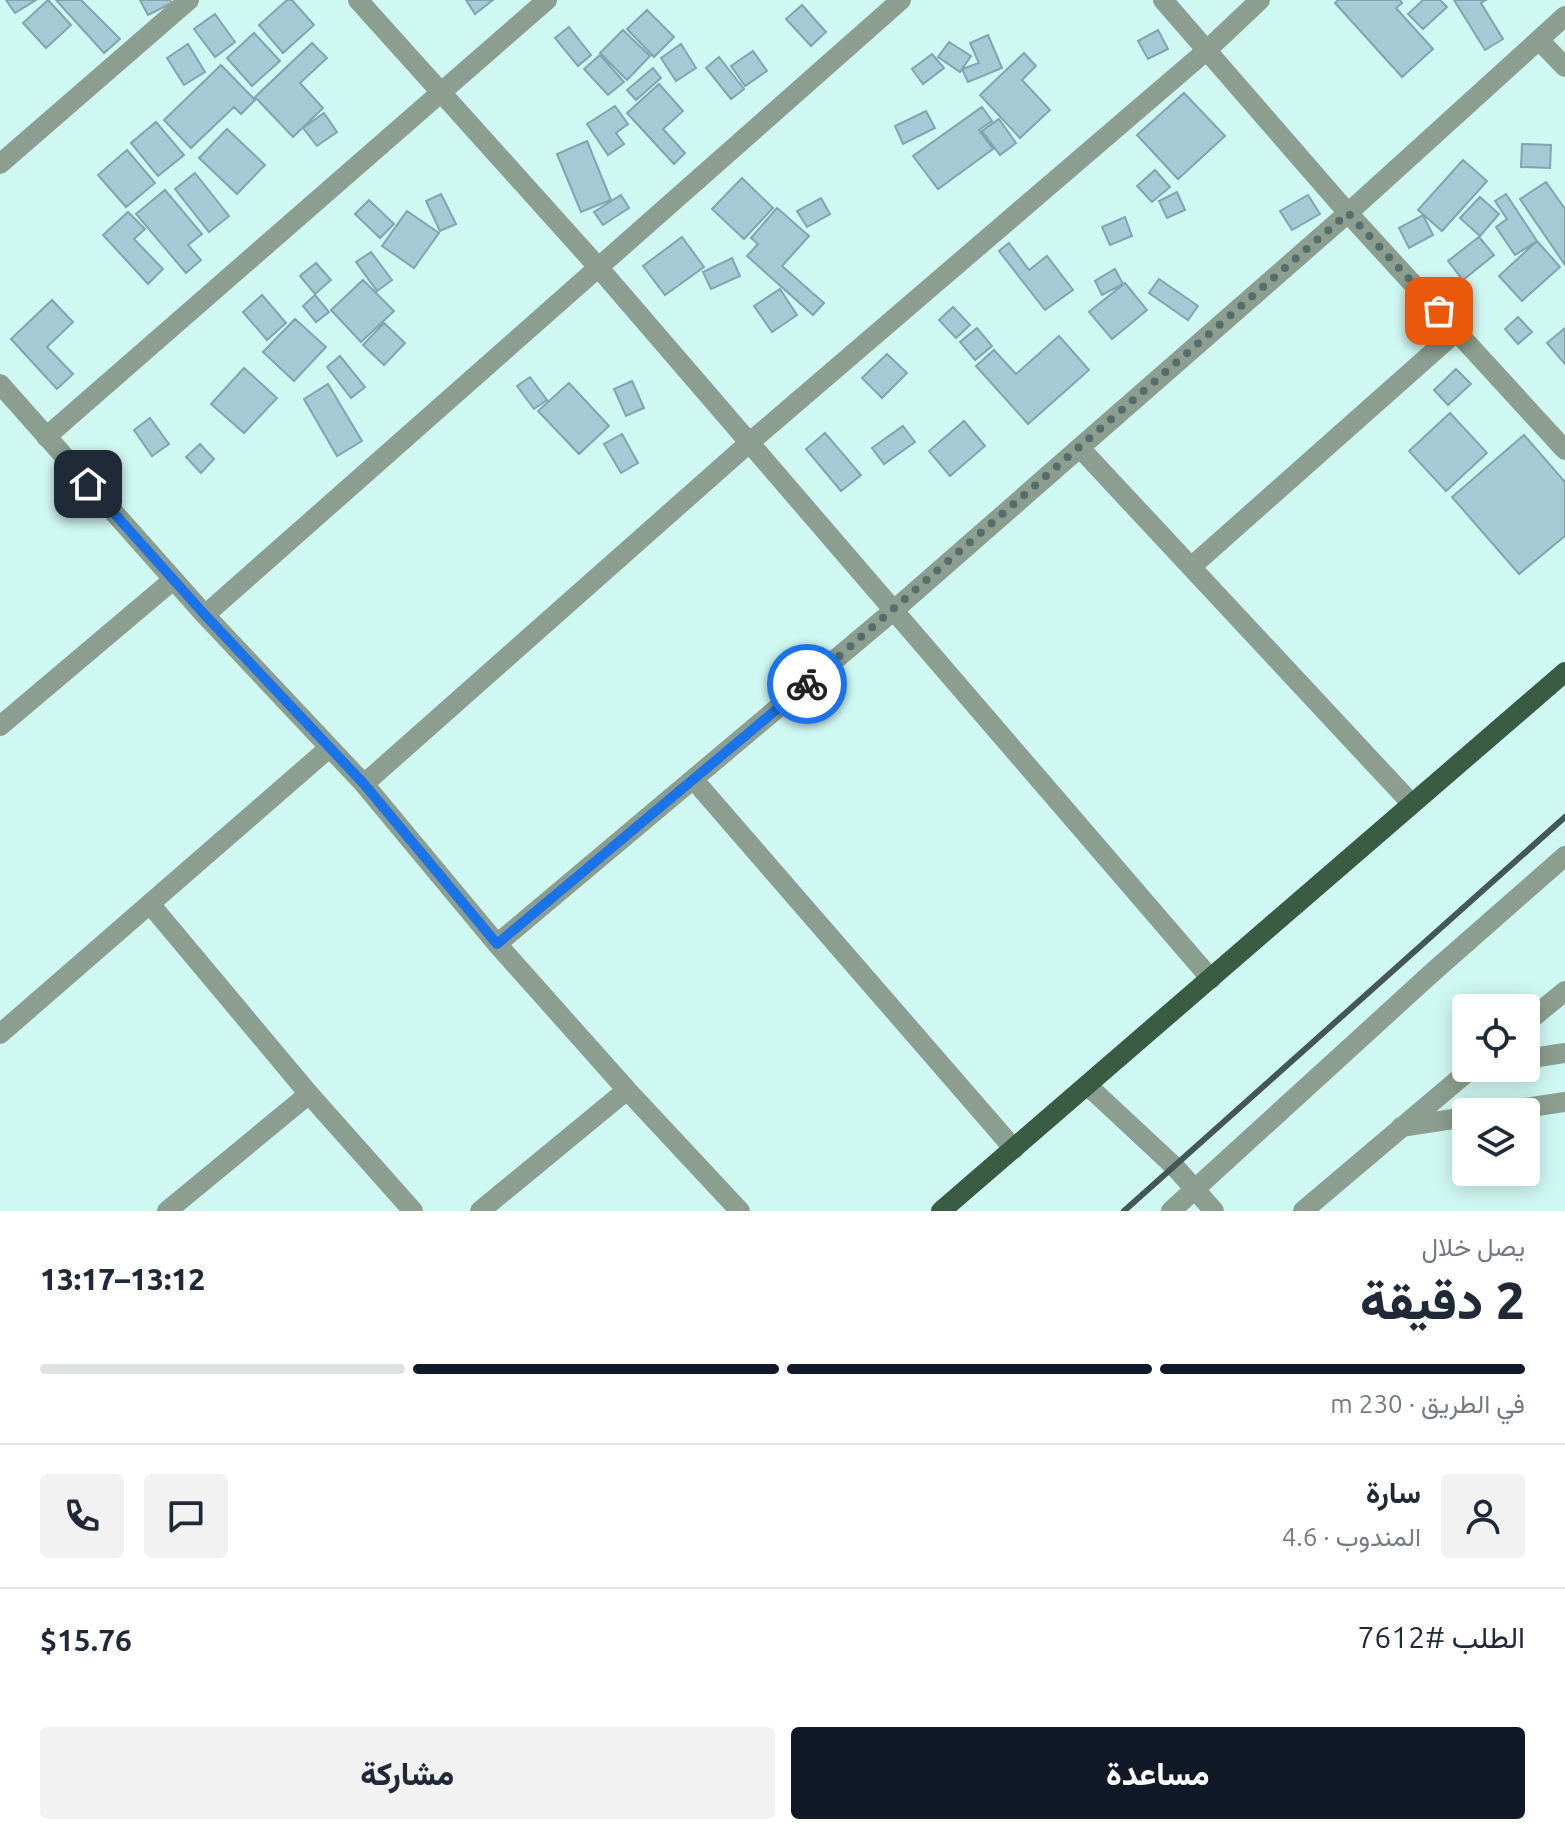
<!DOCTYPE html>
<html lang="ar">
<meta charset="utf-8">
<style>
body{margin:0;font-family:Ubuntu,Vazirmatn,sans-serif;background:#f2f2f3;color:#1f2937;direction:rtl;height:100vh;display:flex;flex-direction:column;font-size:30px;white-space:nowrap}
*{box-sizing:border-box;margin:0}
p{font-size:26px;color:#747a83}
.icon{flex:none;width:44px;height:44px;fill:none;stroke:currentColor;stroke-width:2;stroke-linecap:round;stroke-linejoin:round}
.map{position:relative;height:1211px;overflow:hidden;direction:ltr}
.sheet{display:flex;flex-direction:column;background:#fff;flex:1}
.sheet>*{flex:none}
.controls{position:absolute;left:1452px;top:994px;display:grid;gap:16px}
.controls a{display:grid;place-items:center;width:88px;height:88px;border-radius:8px;background:#fff;box-shadow:0 4px 20px #0003;font-size:40px}
.pin{position:absolute;display:grid;place-items:center;width:68px;height:68px;color:#fff;margin:-34px;border-radius:16px;box-shadow:0 4px 12px #0006}
.courier{position:absolute;display:grid;place-items:center;width:80px;height:80px;margin:-40px;border:6px solid #1a73e8;border-radius:50%;background:#fff;color:#222;box-shadow:0 2px 10px #0007}
.summary em{font-style:normal;font-weight:800}
.summary div{display:flex;flex-direction:column-reverse}
.summary{display:flex;align-items:center;justify-content:space-between;height:136px;padding:0 40px}
h1{font-size:52px;font-weight:800;line-height:60px}
.bar{display:grid;grid-template-columns:repeat(4,1fr);gap:12px 8px;align-content:center;height:96px;padding:0 40px}
.bar i{height:10px;border-radius:6px;background:#e0e1e3}
.bar .active{background:#111827}
.bar p{grid-column:span 4}
.line{display:flex;align-items:center;gap:20px;padding:0 40px;border-top:2px solid #e0e1e3}
.line div{flex:1}
.round{display:grid;place-items:center;flex:none;width:84px;height:84px;border-radius:8px;background:#f2f2f3}
.action{display:flex;gap:16px;margin-top:auto;padding:16px 40px}
.action a{flex:1;height:92px;border-radius:8px;background:#111827;color:#fff;font-size:32px;font-weight:800;line-height:92px;text-align:center}
.action a+a{background:#f2f2f3;color:#1f2937}
.map>svg:first-child{display:block}
.building{fill:#a5cad5;stroke:#81a4af;stroke-width:2}
.lines{fill:none;stroke-linecap:round;stroke-linejoin:round}
.minor{stroke:#8b9e8f;stroke-width:20}
.major{stroke:#395c43;stroke-width:20}
.rail{stroke:#445956;stroke-width:6}
.done{stroke:#566e6b;stroke-width:8;stroke-dasharray:0 14.4}
.route{stroke:#1a73e8;stroke-width:10}
</style>
<div class="map">
<svg width="1565" height="1211" viewBox="0 0 1565 1211">
<rect width="100%" height="100%" fill="#d0f8f2"/>
<path class="building" d="M6,0H36L15,13Z
M48,0L71,25L46,48L23,23Z
M56,0H81L120,39L104,53Z
M140,0H170L172,3L148,15Z
M287,0H292L314,25L283,53L259,25Z
M466,0H493L475,14Z
M1338,0H1400L1402,3L1396,8L1433,49L1402,77L1335,3Z
M1423,0H1440L1447,7L1423,29L1408,14Z
M1454,0H1486L1481,3L1503,39L1485,50Z
M802,5L826,32L811,46L786,19Z
M647,10L674,37L654,57L627,29Z
M215,14L235,42L215,57L194,29Z
M569,27L591,55L578,66L555,38Z
M623,30L650,56L627,80L600,53Z
M1158,30L1168,49L1148,59L1138,41Z
M254,33L280,61L252,86L227,58Z
M988,35L1002,68L968,82L962,69L979,63L970,43Z
M949,42L971,56L960,72L938,57Z
M312,43L327,58L300,83L323,108L293,137L255,97Z
M188,44L205,72L184,85L167,58Z
M681,44L696,68L676,81L661,58Z
M753,51L767,71L745,86L731,66Z
M1024,53L1036,66L1022,80L1050,110L1020,138L980,95Z
M932,54L944,68L923,84L912,69Z
M600,55L624,82L608,95L584,69Z
M719,57L744,89L731,99L706,68Z
M221,65L255,100L241,114L234,107L191,148L164,120Z
M653,68L661,78L636,100L627,90Z
M659,84L683,111L663,129L685,153L674,164L627,113Z
M1184,93L1225,136L1178,179L1137,135Z
M615,106L628,124L616,133L624,144L608,155L587,124Z
M982,107L992,121L979,130L993,149L938,189L913,156Z
M926,111L935,128L903,144L895,126Z
M324,113L337,132L317,146L303,128Z
M999,119L1016,143L1000,155L982,131Z
M156,122L184,155L158,176L131,143Z
M227,129L265,165L237,194L199,158Z
M587,141L611,200L581,212L557,154Z
M1522,144L1551,145L1550,168L1521,167Z
M127,150L155,183L126,207L98,175Z
M1463,160L1487,181L1442,231L1418,210Z
M1155,170L1170,187L1152,202L1137,186Z
M195,173L229,216L209,232L175,189Z
M742,178L773,208L744,239L712,209Z
M1546,182L1565,209V265L1520,199Z
M165,190L202,234L188,245L201,260L186,273L136,214Z
M1177,192L1185,210L1167,218L1159,201Z
M441,194L456,224L440,231L426,201Z
M1506,194L1537,241L1515,255L1496,227L1507,219L1495,201Z
M621,195L629,208L603,225L594,212Z
M1308,195L1320,214L1292,230L1280,211Z
M1480,197L1499,214L1480,236L1460,218Z
M821,198L830,214L807,227L797,211Z
M369,200L394,224L380,238L355,214Z
M777,208L809,236L782,266L824,303L813,315L747,256L758,244L751,238Z
M407,211L439,233L414,268L382,246Z
M128,212L145,229L134,239L163,269L148,284L103,235Z
M1423,215L1433,235L1409,248L1399,228Z
M1125,217L1132,236L1110,245L1102,227Z
M682,237L704,267L665,295L643,266Z
M1479,237L1494,255L1463,280L1448,261Z
M1537,241L1560,267L1522,301L1499,276Z
M1009,243L1029,270L1047,256L1073,290L1045,310L999,251Z
M371,252L392,280L377,291L356,262Z
M732,258L740,276L711,289L703,272Z
M316,263L331,280L315,294L300,276Z
M1115,269L1123,284L1102,295L1095,281Z
M1159,279L1198,306L1188,320L1149,293Z
M363,280L394,311L361,342L331,310Z
M1125,283L1147,310L1112,339L1089,312Z
M780,289L797,315L772,332L754,306Z
M262,295L286,323L267,340L243,312Z
M315,295L329,312L316,322L303,306Z
M52,300L73,322L47,347L73,374L57,389L11,339Z
M953,307L970,325L956,338L939,320Z
M1518,317L1532,332L1518,344L1505,329Z
M295,319L326,347L294,381L263,352Z
M384,323L405,343L384,365L363,345Z
M977,328L992,346L975,360L960,342Z
M1565,328V364L1547,343Z
M1059,336L1089,370L1028,424L976,366L994,350L1016,374Z
M887,354L907,373L882,398L862,378Z
M340,356L365,387L351,398L327,367Z
M244,368L277,398L244,433L211,404Z
M1456,369L1471,384L1448,405L1434,390Z
M530,377L547,400L534,409L517,386Z
M632,381L644,408L626,416L614,389Z
M569,383L609,426L579,454L538,411Z
M328,384L362,441L337,456L304,399Z
M1450,413L1487,453L1446,491L1409,451Z
M150,418L169,444L152,456L134,430Z
M964,421L985,446L950,476L929,451Z
M903,426L915,442L884,464L872,448Z
M825,433L861,475L841,491L806,449Z
M622,434L638,463L621,473L604,444Z
M1524,435L1565,482V536L1519,574L1452,497Z
M200,444L214,459L201,473L186,457Z"/>
<g class="lines">
<path class="minor" d="M358,0L599,268L1211,979
M1163,0L1348,213L1565,450
M1539,40L1565,67
M0,164L189,0
M0,384L205,615L364,784L497,944L627,1090L740,1211
M46,437L547,0
M1080,448L1411,803
M1191,567L1457,331
M205,615L901,0
M0,726L173,580
M694,780L1014,1149
M364,784L749,443L1206,51L1260,0
M150,904L309,1094L413,1211
M497,944L893,611L1348,213L1565,16
M1526,1023L1565,991
M0,1034L329,748
M1526,1059L1565,1053
M1087,1085L1175,1167L1214,1211
M1498,1112L1565,1102
M1401,1127L1466,1117
M167,1211L309,1094
M480,1211L627,1090
M1171,1211L1434,971L1565,856
M1303,1211L1472,1068"/>
<path class="major" d="M941,1211L1565,672"/>
<path class="rail" d="M1124,1211L1565,817"/>
</g>
<g class="lines">
<path class="done" d="M807,684L1348,213L1439,311"/>
<path class="route" d="M88,484L205,615L364,784L497,944L807,684"/>
</g>
</svg>
<div class="controls">
<a><svg class="icon" aria-label="locate" viewBox="0 0 24 24"><circle cx="12" cy="12" r="6"/><path d="M12 2v4M12 18v4M2 12h4M18 12h4"/></svg></a>
<a><svg class="icon" aria-label="layers" viewBox="0 0 24 24"><path d="M12 4l9 5-9 5-9-5zM3 14l9 5 9-5"/></svg></a>
</div>
<div class="pin" style="left:1439px;top:311px;background:#ea580c"><svg class="icon" aria-label="bag" viewBox="0 0 24 24"><path d="M5 8h14l-1 12H6zM9 8a3 3 0 0 1 6 0"/></svg></div>
<div class="pin" style="left:88px;top:484px;background:#1f2937"><svg class="icon" aria-label="home" viewBox="0 0 24 24"><path d="M3 11l9-7 9 7M6 9v11h12V9"/></svg></div>
<div class="courier" style="left:807px;top:684px"><svg class="icon" aria-label="bike" viewBox="0 0 24 24"><circle cx="6" cy="16" r="4"/><circle cx="18" cy="16" r="4"/><path d="M6 16l4-8h5l3 8M10 8l3 8H6M13 5h3"/></svg></div>
</div>
<section class="sheet">
<div class="summary"><div><h1>2 دقيقة</h1><p>يصل خلال</p></div><em>13:12–13:17</em></div>
<div class="bar"><i class="active"></i><i class="active"></i><i class="active"></i><i></i><p>في الطريق · 230 m</p></div>
<div class="line" style="height:144px"><a class="round"><svg class="icon" aria-label="person" viewBox="0 0 24 24"><circle cx="12" cy="8" r="4"/><path d="M4 21q1-7 8-7t8 7"/></svg></a><div><b>سارة</b><p>المندوب · 4.6</p></div><a class="round"><svg class="icon" aria-label="chat" viewBox="0 0 24 24"><path d="M4 5h16v11H9l-5 4z"/></svg></a><a class="round"><svg class="icon" aria-label="phone" viewBox="0 0 24 24"><path d="M5 4h4l2 5-3 2q2 4 5 5l2-3 5 2v4C11 20 4 13 5 4z"/></svg></a></div>
<div class="line" style="height:104px"><div>الطلب #7612</div><b>$15.76</b></div>
<div class="action"><a>مساعدة</a><a>مشاركة</a></div>
</section>
